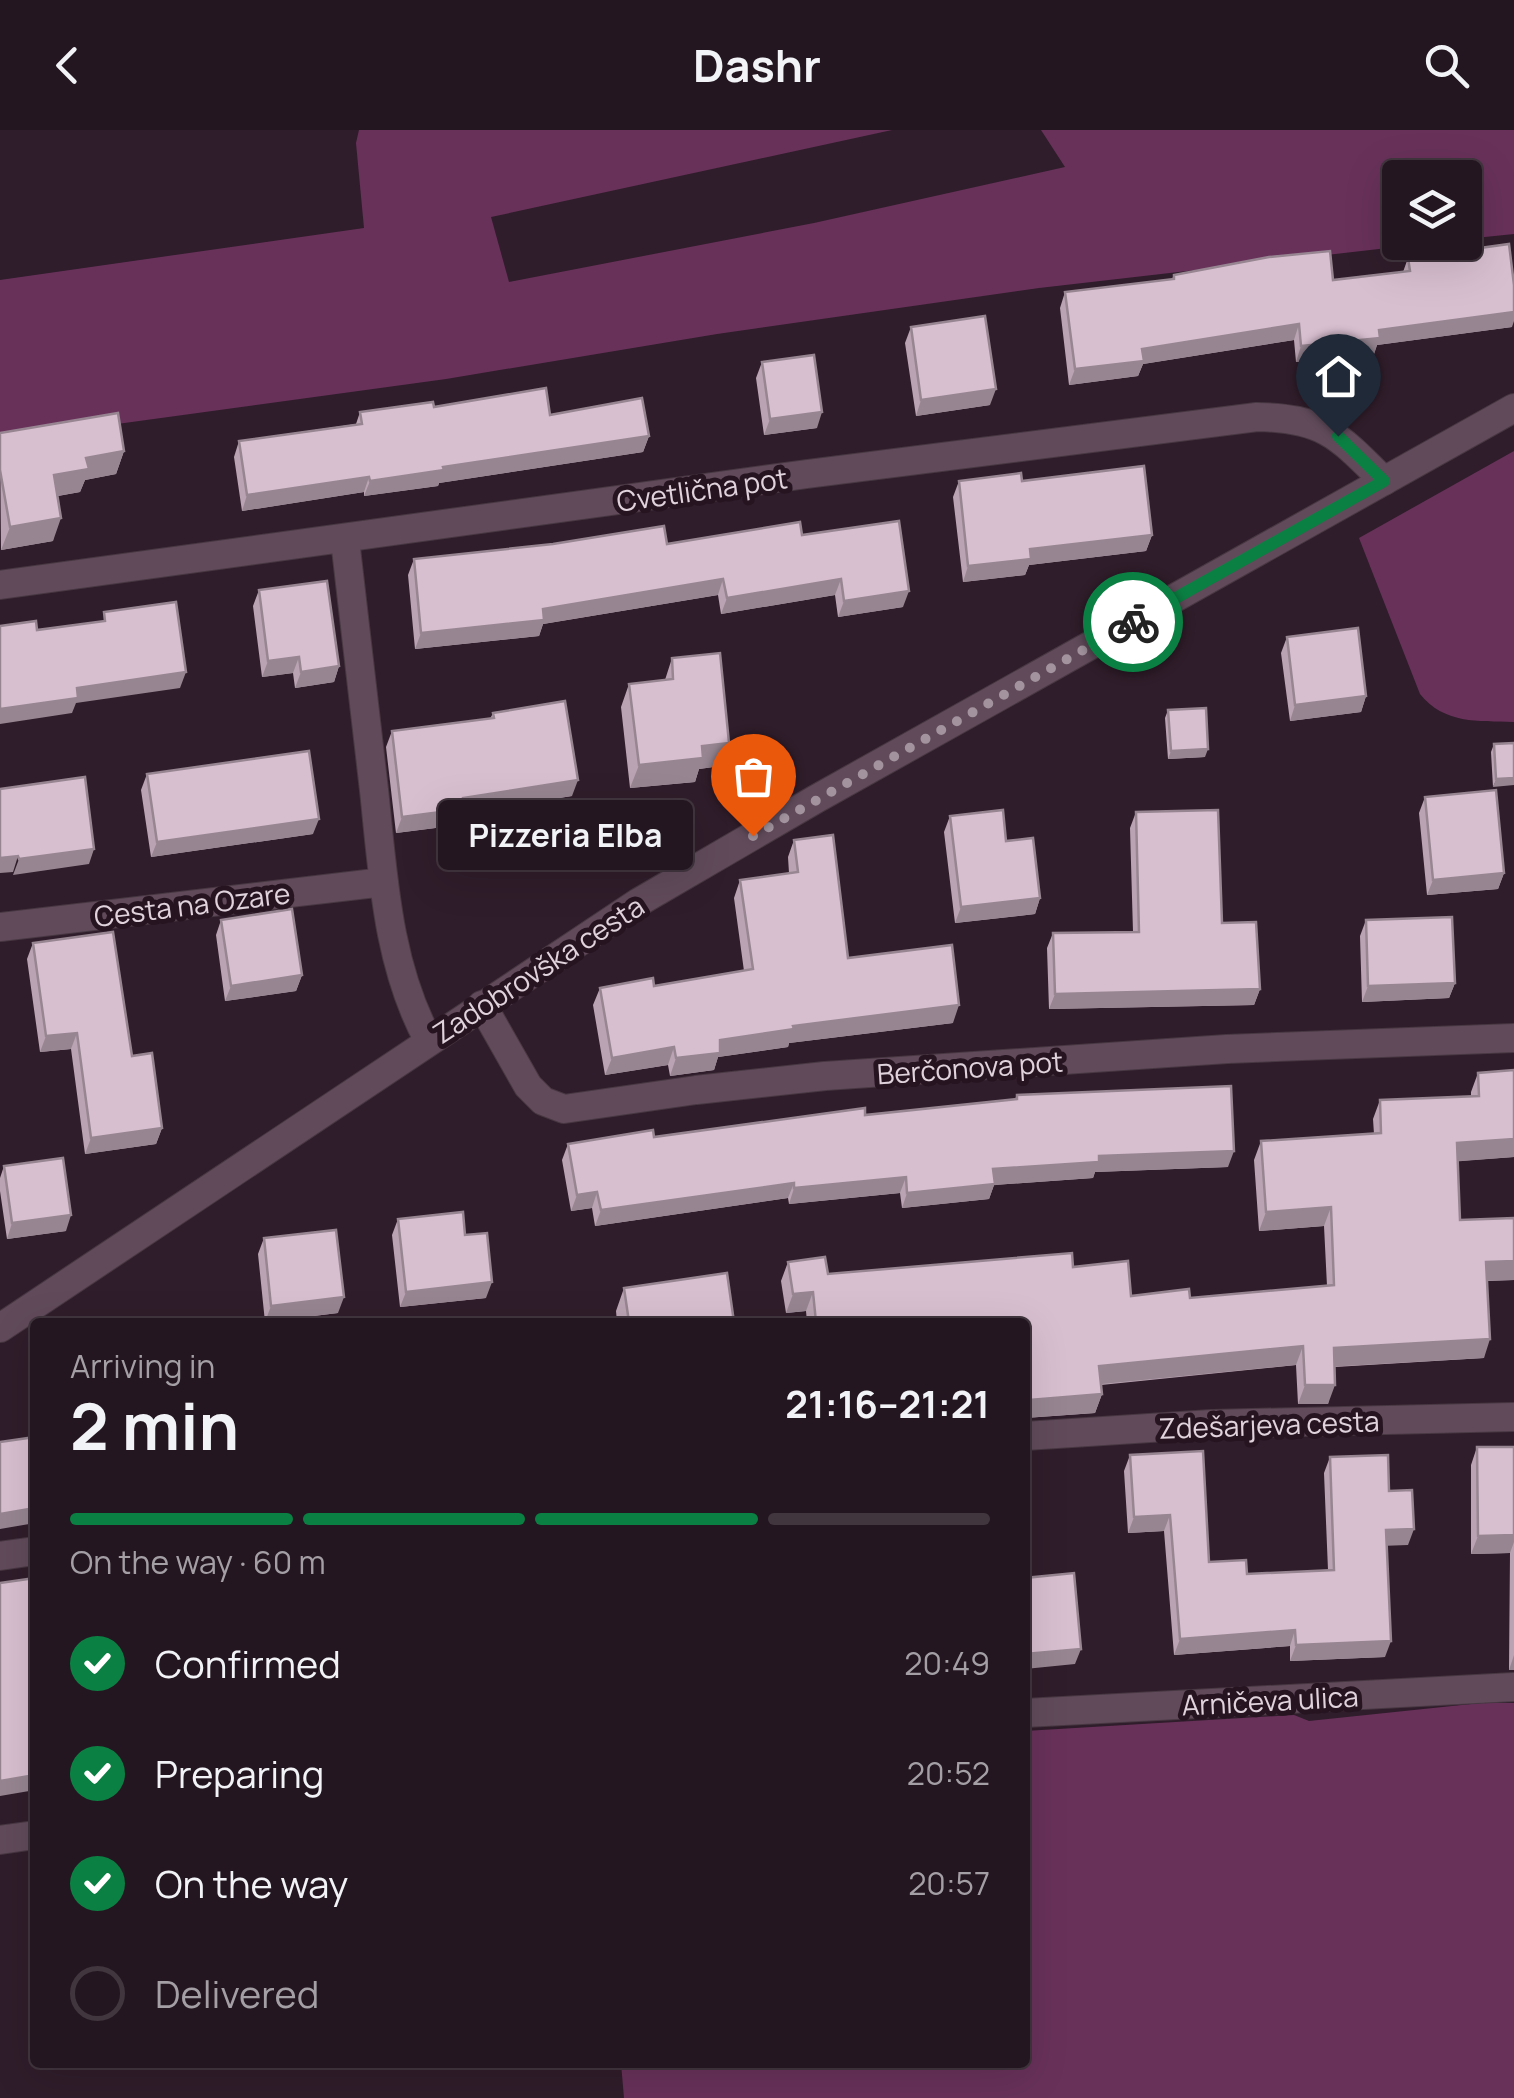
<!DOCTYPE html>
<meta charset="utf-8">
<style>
body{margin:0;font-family:Manrope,sans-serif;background:#30232d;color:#f1f3f6;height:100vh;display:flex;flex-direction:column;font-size:38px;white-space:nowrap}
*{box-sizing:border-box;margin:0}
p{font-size:32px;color:#a39fa5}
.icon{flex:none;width:55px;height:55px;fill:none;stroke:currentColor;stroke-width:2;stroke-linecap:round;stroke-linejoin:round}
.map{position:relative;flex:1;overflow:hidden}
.side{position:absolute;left:30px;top:1188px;width:1000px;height:750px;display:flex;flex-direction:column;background:#241620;border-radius:10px;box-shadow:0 10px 40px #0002,0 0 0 2px #41353e}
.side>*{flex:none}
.fabs{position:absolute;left:1382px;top:30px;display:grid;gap:20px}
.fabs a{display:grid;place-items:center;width:100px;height:100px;border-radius:10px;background:#241620;box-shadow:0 10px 40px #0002,0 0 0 2px #41353e;font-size:50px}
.pin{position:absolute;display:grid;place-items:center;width:85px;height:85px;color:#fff;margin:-102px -42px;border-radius:50% 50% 50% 0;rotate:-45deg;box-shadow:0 0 10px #0007}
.pin .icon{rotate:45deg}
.courier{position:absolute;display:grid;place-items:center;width:100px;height:100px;margin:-50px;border:8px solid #0b8043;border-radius:50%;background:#fff;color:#222;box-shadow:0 2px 12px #0007}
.bubble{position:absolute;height:70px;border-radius:10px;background:#241620;box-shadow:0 10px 40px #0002,0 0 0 2px #41353e;font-size:32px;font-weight:700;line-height:70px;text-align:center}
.overview em{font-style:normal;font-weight:700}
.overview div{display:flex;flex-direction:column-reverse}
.overview{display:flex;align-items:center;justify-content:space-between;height:170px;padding:0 40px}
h1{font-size:65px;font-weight:700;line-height:75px}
.bar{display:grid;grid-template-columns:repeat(4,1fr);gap:15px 10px;align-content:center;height:120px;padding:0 40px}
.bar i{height:12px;border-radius:8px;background:#41353e}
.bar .active{background:#0b8043}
.bar p{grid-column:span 4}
ol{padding:0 40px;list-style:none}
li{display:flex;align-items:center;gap:30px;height:110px}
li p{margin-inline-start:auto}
li .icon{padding:10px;border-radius:50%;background:#0b8043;color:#fff;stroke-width:4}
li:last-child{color:#a39fa5}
li i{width:55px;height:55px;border:5px solid #41353e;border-radius:50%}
header{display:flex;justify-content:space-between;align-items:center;height:130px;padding:0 40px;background:#241620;font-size:45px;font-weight:700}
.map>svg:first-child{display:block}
.green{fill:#68315a}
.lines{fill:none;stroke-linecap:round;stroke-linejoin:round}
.minor-casing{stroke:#483843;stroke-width:30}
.secondary-casing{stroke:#483843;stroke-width:30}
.minor{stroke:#614b5b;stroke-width:28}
.secondary{stroke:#614b5b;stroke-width:28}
.wall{fill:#baa4b3}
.shaded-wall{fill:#978692}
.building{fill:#d8bfd0;stroke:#978692;stroke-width:2.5}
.done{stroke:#a2939e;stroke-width:10;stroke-dasharray:0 18}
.route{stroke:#0b8043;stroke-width:12}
.labels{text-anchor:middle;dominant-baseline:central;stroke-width:10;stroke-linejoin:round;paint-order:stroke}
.street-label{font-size:28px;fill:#e0d3dc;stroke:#261421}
</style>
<header><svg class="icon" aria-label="back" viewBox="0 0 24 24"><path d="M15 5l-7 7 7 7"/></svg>Dashr<svg class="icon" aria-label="search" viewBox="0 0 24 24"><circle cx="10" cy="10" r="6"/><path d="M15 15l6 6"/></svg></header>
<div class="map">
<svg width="1514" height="1968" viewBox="0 0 1514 1968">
<rect width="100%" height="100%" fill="#301d2b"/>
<path class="green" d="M359,0H892L491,87L509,152L814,93L1065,37L1041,0H1514V104L1465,109V48H1400V112L1431,113L1039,158L717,204L446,249L0,310V150L364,98L356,13Z
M1514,321V592C1478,591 1444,594 1420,564L1359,408Z
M1481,1573H1514V1968H624L621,1933L1025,1932V1601L1294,1585L1309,1591Z"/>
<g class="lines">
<defs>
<path id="minor" d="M345,410C354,494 364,577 374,660C383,744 387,835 429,911
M0,455L807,344L1257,287C1324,288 1339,306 1384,351
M0,797L384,752
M482,875L528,956L543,971L564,979L696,960L825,946L1227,919L1514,908
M1025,1306L1212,1294L1514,1287
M0,1426L35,1421
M1025,1583L1514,1557
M0,1710L35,1705"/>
<path id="secondary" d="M0,1198L639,772L816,669L1514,278"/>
</defs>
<use href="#minor" class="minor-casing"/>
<use href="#secondary" class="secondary-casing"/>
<use href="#minor" class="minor"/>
<use href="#secondary" class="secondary"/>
</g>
<path class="wall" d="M1408,128L1512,197L1377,215L1374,224L1296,232L1294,210L1143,234L1138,246L1069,255L1060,178L1065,162L1172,149L1174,145L1333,150L1403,142Z
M911,197L990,275L916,286L905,213Z
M762,232L817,298L764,305L756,248Z
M434,277L550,285L649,306L643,322L439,353L438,356L364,366V362L242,381L234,327L239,311L356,294L360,282Z
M0,303L124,321L116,344L85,350L80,362L58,366L53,411L1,420Z
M959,351H1022L1152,405L1146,421L1029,435L1025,445L963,452L953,367Z
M802,405L903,477L838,487L835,465L721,484L718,465L543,494L539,506L415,519L408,445L414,429Z
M259,460L339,536L334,552L295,558L293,543L262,547L253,476Z
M1287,507L1366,566L1361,582L1290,591L1281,523Z
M672,528L721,636L699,639L695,652L630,658L621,577L629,554L665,550Z
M1168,580L1205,627L1168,629L1165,588Z
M493,583L572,666L463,683L459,695L396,703L386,617L392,601L490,589Z
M1514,613L1493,657L1491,622L1494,614Z
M147,644L313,704L151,727L141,660Z
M1425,667L1504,743L1498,759L1427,765L1419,683Z
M1136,682L1222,793L1260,859L1254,875L1049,879L1047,818L1053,803L1133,802L1130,698Z
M950,686L1006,711L1040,768L1035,784L955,793L944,702Z
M794,710L848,828L953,893L789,913L788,917L718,927L714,940L670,946L668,935L605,945L593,875L600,858L654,856L744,841L734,768L740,750L789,743L788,727Z
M221,790L302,845L296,861L225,871L216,805Z
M1366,790L1455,853L1449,868L1362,872L1360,806Z
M33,813L132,926L162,998L156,1014L85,1024L71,919L40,922L27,829Z
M1478,943L1514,1027L1458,1031L1460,1090L1514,1088V1150L1487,1151L1484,1228L1335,1237L1328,1274H1298L1296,1235L1101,1255L1102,1264L1095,1283L1025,1288V1192H807L806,1181L786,1183L781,1151L788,1132L828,1144L1073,1137L1131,1166L1190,1168L1327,1156L1324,1096L1259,1101L1254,1030L1261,1011L1374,1004L1373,989L1380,970L1471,966V962Z
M1017,965L1228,1037L1095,1042L1093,1048L994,1055L989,1069L902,1078L900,1063L789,1074L788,1068L595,1096L592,1078L571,1081L562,1030L568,1014L654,1007L1015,969Z
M4,1036L66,1101L7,1109L0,1061V1048Z
M398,1089L465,1105L486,1168L400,1177L392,1105Z
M264,1108L338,1183L265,1192L258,1124Z
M624,1158L734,1192H617L616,1181Z
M1477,1317H1514V1540H1509L1510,1423L1471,1424V1335Z
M1130,1325L1209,1432L1247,1444L1328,1440L1324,1343L1330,1327L1389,1361L1408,1415H1386L1385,1527L1290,1531V1516L1174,1525L1164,1401L1128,1403L1124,1341Z"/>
<path class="shaded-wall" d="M1514,182V191L1512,197L1377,215L1374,224L1296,232L1301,216L1379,200Z
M1299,194L1294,210L1143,234L1138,246L1069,255L1075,239L1142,219Z
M996,259L990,275L916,286L921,270Z
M822,282L817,298L764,305L770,289Z
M649,306L643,322L439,353L438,356L364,366L370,351L443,337Z
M124,321L116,344L85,350L80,362L46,368L54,345L86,328Z
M369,347L364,362L242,381L247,365Z
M61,388L53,411L1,420L10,397Z
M1152,405L1146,421L1029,435L1025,445L963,452L968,436L1030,419Z
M723,449L718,465L543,494L539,506L415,519L421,503L543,479Z
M841,449L835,465L721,484L727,468Z
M909,461L903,477L838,487L844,471Z
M299,527L293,543L262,547L268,531Z
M339,536L334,552L295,558L301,542Z
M186,542L180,558L76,573L72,583L0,594V579L77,558Z
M1366,566L1361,582L1290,591L1295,575Z
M729,613L721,636L699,639L695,652L630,658L639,635L702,616Z
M1208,619L1205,627L1168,629L1171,621Z
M1514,648V655L1493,657L1496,649Z
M578,650L572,666L463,683L459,695L396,703L402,687L463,668Z
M319,689L313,704L151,727L157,712Z
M94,719L89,734L13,745L19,729Z
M18,726L13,742L0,743V728Z
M1504,743L1498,759L1427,765L1433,750Z
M1040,768L1035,784L955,793L961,777Z
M302,845L296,861L225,871L231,856Z
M1455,853L1449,868L1362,872L1368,856Z
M1260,859L1254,875L1049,879L1055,864Z
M959,875L953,893L789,913L788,917L718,927L714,940L670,946L676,928L720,910L793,896Z
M77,903L71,919L40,922L46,906Z
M674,917L668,935L605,945L612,928Z
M162,998L156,1014L85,1024L91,1008Z
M1514,1009V1027L1450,1032L1457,1013Z
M1234,1021L1228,1037L1095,1042L1093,1048L994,1055L989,1069L902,1078L907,1063L993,1039L1099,1026Z
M906,1047L900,1063L789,1074L794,1058Z
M794,1053L788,1068L595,1096L601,1080Z
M597,1062L592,1078L571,1081L577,1065Z
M1331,1077L1324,1096L1259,1101L1266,1082Z
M71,1085L66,1101L7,1109L12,1093Z
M1514,1131V1150L1479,1151L1486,1132Z
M492,1152L486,1168L400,1177L406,1162Z
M813,1162L806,1181L786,1183L793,1164Z
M344,1167L338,1183L265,1192L271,1176Z
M1490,1209L1484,1228L1327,1237L1334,1218Z
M1303,1216L1296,1235L1092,1255L1099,1236Z
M1305,1255H1335L1328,1274H1298Z
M1102,1264L1095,1283L1025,1288V1280L1029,1270Z
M35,1378V1393L0,1399V1384Z
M1170,1385L1164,1401L1128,1403L1134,1387Z
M1414,1399L1408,1415L1380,1416L1386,1400Z
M1514,1405V1412L1510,1423L1471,1424L1478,1406Z
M1295,1500L1290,1516L1174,1525L1180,1509Z
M1391,1511L1385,1527L1290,1531L1296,1515Z
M1081,1519L1075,1534L1025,1539V1524Z
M1514,1525V1540H1509Z
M35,1645V1660L0,1666V1651Z"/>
<path class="building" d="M1509,114L1514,155V182L1379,200L1380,208L1301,216L1299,194L1142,219L1144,231L1075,239L1065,162L1174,149V145L1269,127L1330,121L1333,150L1410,141L1408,128Z
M985,186L996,259L921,270L911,197Z
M814,225L822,282L770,289L762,232Z
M546,258L550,285L642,268L649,306L443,337L444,340L370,351L369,347L247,365L239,311L362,294L360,282L433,272L434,277Z
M118,283L124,321L86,328L89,339L54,345L61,388L10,397L0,340V303Z
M1144,336L1152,405L1030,419L1031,429L968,436L959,351L1021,343L1022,351Z
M899,391L909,461L844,471L841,449L727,468L723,449L543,479L544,490L421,503L414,429L553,414L664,396L667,414L800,392L802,405Z
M327,451L339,536L301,542L299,527L268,531L259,460Z
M176,472L186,542L77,558L78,568L0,579V496L36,491L37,500L105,491L104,482Z
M1358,498L1366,566L1295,575L1287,507Z
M720,523L729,613L702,616L703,628L639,635L629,554L673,549L672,528Z
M565,571L578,650L463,668L464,679L402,687L392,601L494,588L493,583Z
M1206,578L1208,619L1171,621L1168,580Z
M1514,613V648L1496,649L1494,614Z
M309,621L319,689L157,712L147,644Z
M85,647L94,719L19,729L18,726L0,728V659Z
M1496,660L1504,743L1433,750L1425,667Z
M1003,680L1006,711L1033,708L1040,768L961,777L950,686Z
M1218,680L1222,793L1256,792L1260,859L1055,864L1053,803L1139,802L1136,682Z
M833,705L848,828L952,815L959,875L793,896L794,899L720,910V923L676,928L674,917L612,928L600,858L653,848L654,856L753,839L740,750L798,742L794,710Z
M292,779L302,845L231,856L221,790Z
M1452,787L1455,853L1368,856L1366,790Z
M113,802L132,926L152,923L162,998L91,1008L77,903L46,906L33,813Z
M1514,940V1009L1457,1013L1460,1090L1514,1088V1131L1486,1132L1490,1209L1334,1218L1335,1255H1305L1303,1216L1099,1236L1102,1264L1029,1270L1025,1228V1192H816L813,1162L793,1164L788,1132L825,1127L828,1144L1072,1123L1073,1137L1128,1131L1131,1166L1189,1159L1190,1168L1334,1155L1331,1077L1266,1082L1261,1011L1381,1003L1380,970L1479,966L1478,943Z
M1231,956L1234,1021L1099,1026V1032L993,1039L995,1054L907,1063L906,1047L794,1058V1053L601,1080L597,1062L577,1065L568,1014L653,1000L654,1007L865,978V985L1017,969V965Z
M63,1028L71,1085L12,1093L4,1036Z
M463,1082L465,1105L487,1103L492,1152L406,1162L398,1089Z
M336,1100L344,1167L271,1176L264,1108Z
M727,1143L734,1192H629L624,1158Z
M35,1307V1378L0,1384V1312Z
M1477,1317H1514V1405L1478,1406Z
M1203,1321L1209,1432L1246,1430L1247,1444L1334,1440L1330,1327L1388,1325L1389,1361L1412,1360L1414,1399L1386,1400L1391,1511L1296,1515L1295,1500L1180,1509L1170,1385L1134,1387L1130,1325Z
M1025,1354L1028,1384H1025Z
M1074,1443L1081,1519L1025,1524V1448Z
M35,1448V1645L0,1651V1453Z"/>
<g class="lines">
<path class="done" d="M753,706L1133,492"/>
<path class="route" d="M1133,492L1384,351L1338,306"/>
</g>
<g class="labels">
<g class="street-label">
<text transform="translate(702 359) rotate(-8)">Cvetlična pot</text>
<text transform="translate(192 774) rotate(-7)">Cesta na Ozare</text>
<text transform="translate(538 839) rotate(-33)">Zadobrovška cesta</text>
<text transform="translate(970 937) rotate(-4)">Berčonova pot</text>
<text transform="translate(1269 1294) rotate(-2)">Zdešarjeva cesta</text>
<text transform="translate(1270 1570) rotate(-3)">Arničeva ulica</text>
</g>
</g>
</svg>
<div class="fabs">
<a><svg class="icon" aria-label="layers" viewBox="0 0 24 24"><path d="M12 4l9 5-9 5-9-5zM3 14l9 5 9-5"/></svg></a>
</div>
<div class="pin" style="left:753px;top:706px;background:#ea580c"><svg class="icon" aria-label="bag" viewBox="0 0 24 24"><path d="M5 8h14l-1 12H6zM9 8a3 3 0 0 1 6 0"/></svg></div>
<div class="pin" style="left:1338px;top:306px;background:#1f2937"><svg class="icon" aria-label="home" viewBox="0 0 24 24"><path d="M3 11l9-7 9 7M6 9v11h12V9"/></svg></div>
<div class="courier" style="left:1133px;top:492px"><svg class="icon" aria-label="bike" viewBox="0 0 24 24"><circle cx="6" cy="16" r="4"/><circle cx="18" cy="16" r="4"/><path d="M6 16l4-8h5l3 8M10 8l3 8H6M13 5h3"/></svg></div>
<div class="bubble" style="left:438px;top:670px;width:255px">Pizzeria Elba</div>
<section class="side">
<div class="overview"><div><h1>2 min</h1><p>Arriving in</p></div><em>21:16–21:21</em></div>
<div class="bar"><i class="active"></i><i class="active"></i><i class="active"></i><i></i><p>On the way · 60 m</p></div>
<ol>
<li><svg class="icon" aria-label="check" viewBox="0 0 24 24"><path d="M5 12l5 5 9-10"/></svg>Confirmed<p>20:49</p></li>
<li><svg class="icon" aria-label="check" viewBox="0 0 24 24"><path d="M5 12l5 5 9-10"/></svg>Preparing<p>20:52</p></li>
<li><svg class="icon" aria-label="check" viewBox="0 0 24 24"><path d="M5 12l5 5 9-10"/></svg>On the way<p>20:57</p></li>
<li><i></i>Delivered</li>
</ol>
</section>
</div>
